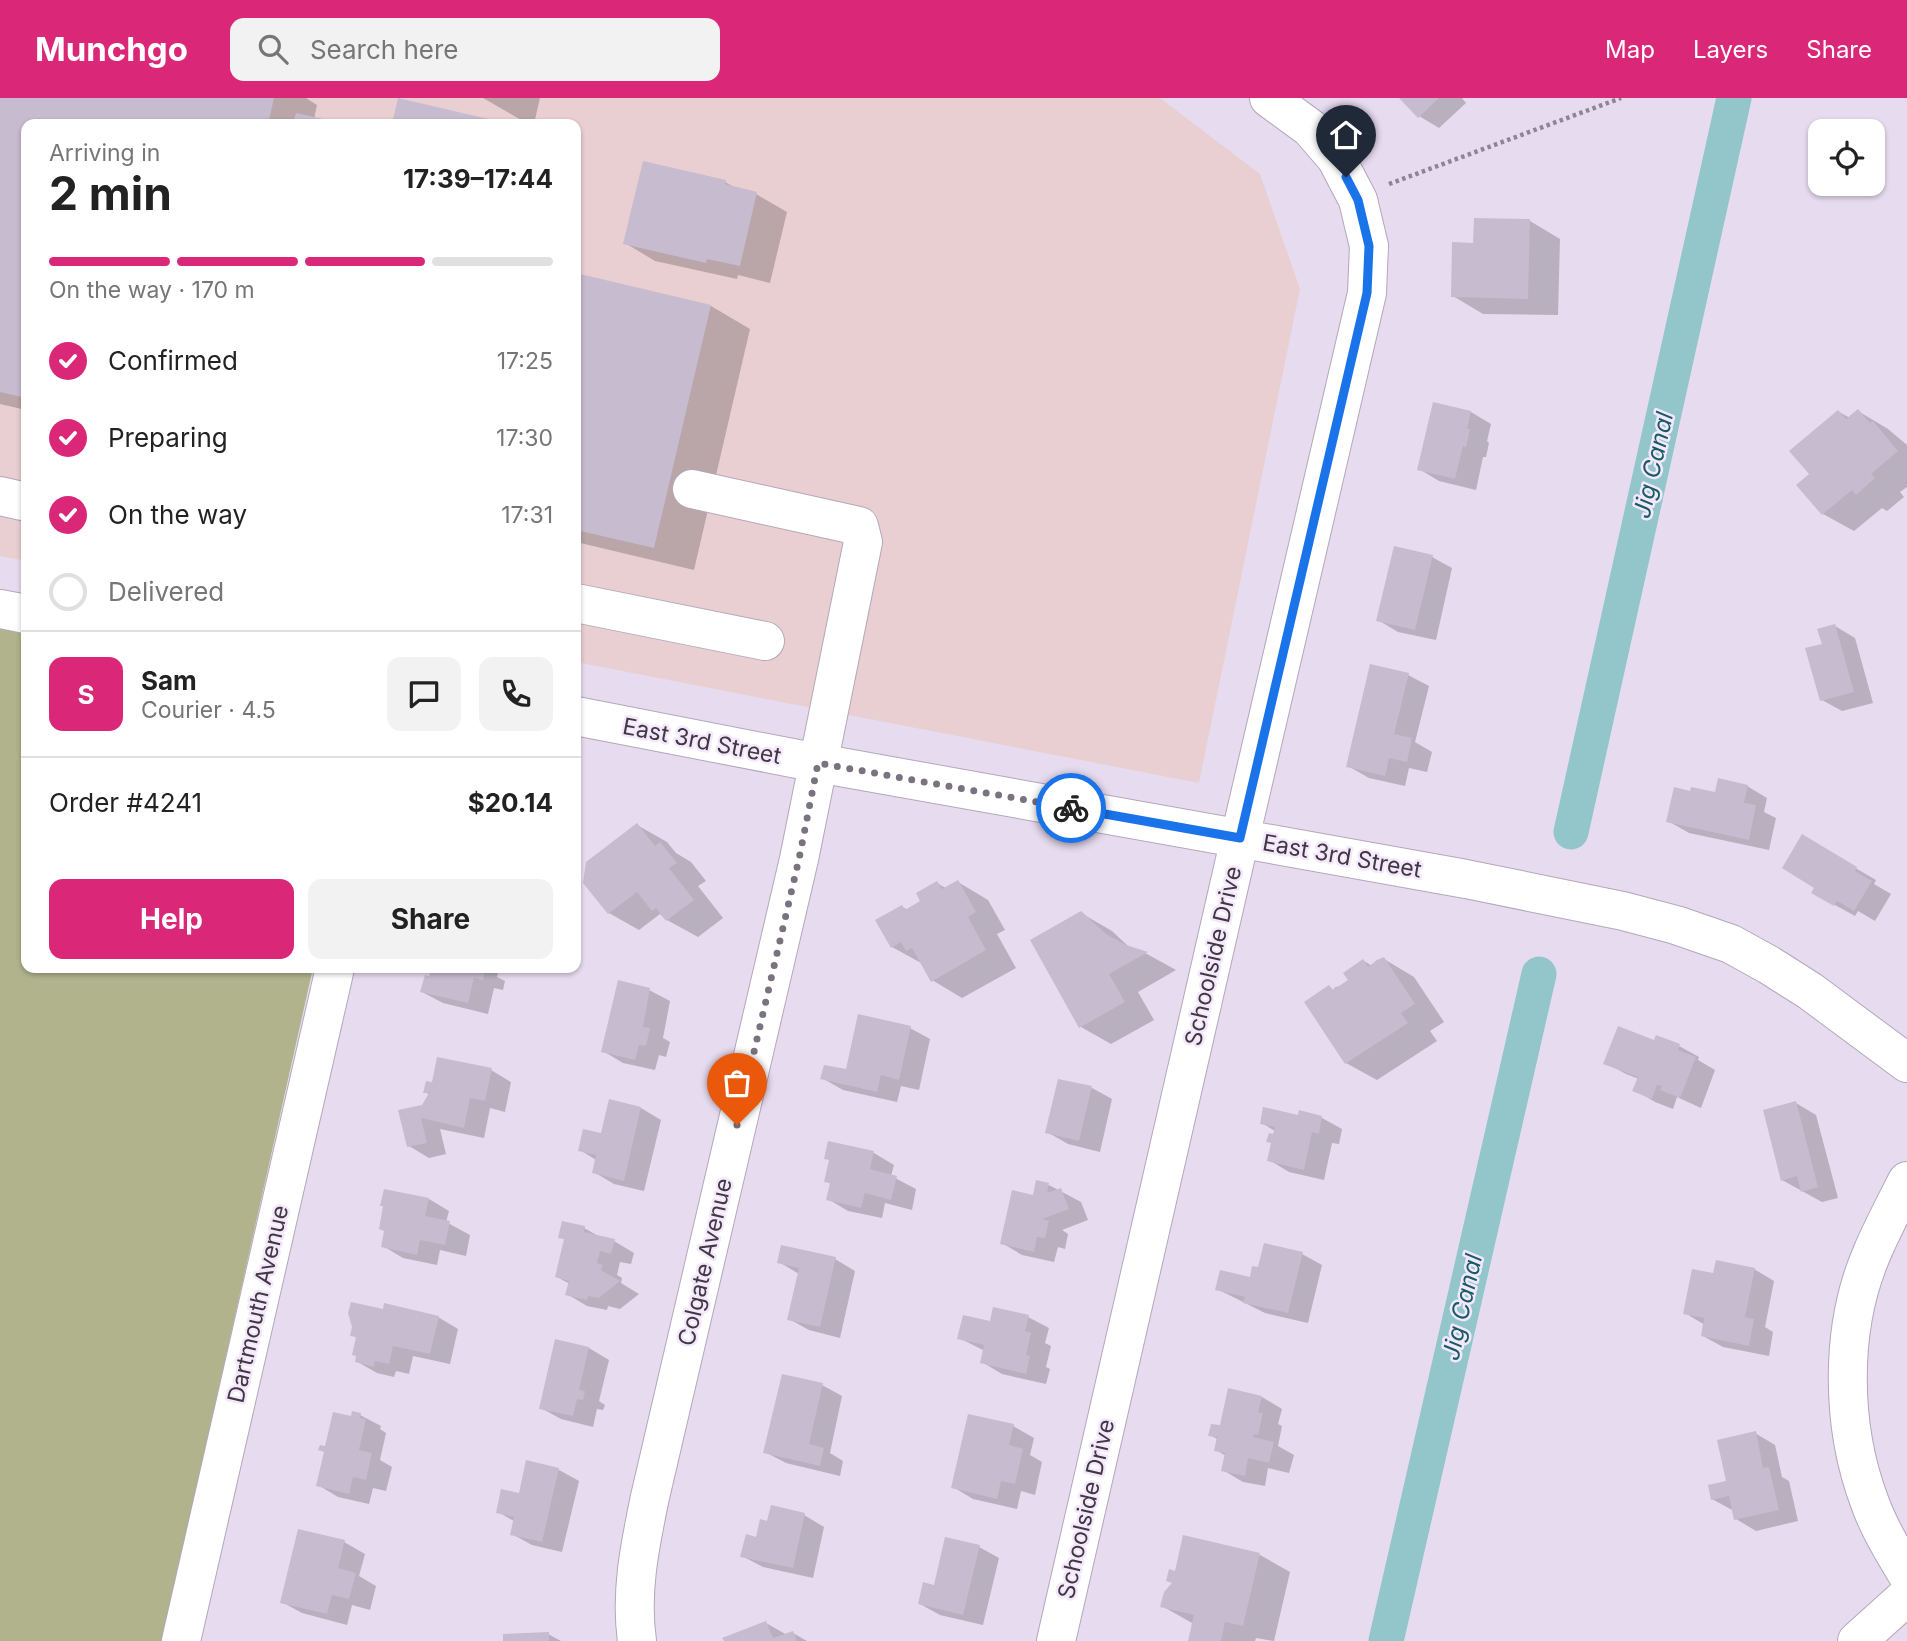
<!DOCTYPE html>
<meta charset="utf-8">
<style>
body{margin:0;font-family:Inter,sans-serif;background:#f2f2f2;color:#222;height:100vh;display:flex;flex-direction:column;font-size:26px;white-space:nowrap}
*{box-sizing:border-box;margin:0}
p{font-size:23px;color:#767676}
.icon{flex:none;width:38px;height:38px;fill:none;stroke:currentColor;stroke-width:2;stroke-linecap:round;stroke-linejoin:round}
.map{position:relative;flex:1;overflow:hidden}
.details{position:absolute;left:21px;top:21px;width:560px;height:854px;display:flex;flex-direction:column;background:#fff;border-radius:14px;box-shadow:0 2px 5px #0004}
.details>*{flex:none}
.controls{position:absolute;left:1808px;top:21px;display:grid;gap:14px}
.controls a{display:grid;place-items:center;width:77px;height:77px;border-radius:14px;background:#fff;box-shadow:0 2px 5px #0004;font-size:35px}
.pin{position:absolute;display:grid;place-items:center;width:60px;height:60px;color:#fff;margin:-72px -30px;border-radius:50% 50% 50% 0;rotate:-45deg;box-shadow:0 0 7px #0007}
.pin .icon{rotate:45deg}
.courier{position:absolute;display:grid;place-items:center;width:70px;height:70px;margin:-35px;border:5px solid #1a73e8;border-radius:50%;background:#fff;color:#222;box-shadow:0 2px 9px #0007}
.overview em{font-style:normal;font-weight:700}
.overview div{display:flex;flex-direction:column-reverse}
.overview{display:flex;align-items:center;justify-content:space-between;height:119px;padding:0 28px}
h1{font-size:46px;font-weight:700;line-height:52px}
.bar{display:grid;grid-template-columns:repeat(4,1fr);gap:10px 7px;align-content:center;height:84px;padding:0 28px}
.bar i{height:9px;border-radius:5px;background:#e0e0e0}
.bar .selected{background:#db2777}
.bar p{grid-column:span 4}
.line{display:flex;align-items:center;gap:18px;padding:0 28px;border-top:2px solid #e0e0e0}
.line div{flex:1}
.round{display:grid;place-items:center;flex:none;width:74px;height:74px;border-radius:14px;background:#f2f2f2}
ol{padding:0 28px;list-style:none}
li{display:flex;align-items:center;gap:21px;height:77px}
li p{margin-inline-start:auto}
li .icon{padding:7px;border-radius:50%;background:#db2777;color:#fff;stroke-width:4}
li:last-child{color:#767676}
li i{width:38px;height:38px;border:4px solid #e0e0e0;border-radius:50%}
.cta{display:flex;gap:14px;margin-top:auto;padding:14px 28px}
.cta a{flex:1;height:80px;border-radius:14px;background:#db2777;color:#fff;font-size:28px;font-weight:700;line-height:80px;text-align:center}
.cta a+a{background:#f2f2f2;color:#222}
header{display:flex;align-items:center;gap:42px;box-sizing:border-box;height:98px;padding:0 35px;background:#db2777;color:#fff}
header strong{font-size:33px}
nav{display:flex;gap:38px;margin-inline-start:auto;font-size:24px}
.search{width:490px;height:63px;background:#f2f2f2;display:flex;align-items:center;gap:18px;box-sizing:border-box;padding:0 24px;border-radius:14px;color:#767676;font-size:26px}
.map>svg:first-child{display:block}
.education{fill:#e9cfd2}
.forest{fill:#b0b38c}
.shadow{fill:#0003}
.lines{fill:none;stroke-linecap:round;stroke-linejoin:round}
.canal{stroke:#92c6cb;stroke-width:35}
.building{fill:#c7bbcf}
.minor-casing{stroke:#b3a7bb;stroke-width:40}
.path{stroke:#8e8594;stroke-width:4.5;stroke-dasharray:3.5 3.5;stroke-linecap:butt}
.minor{stroke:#fff;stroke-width:38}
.done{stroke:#7a727f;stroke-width:7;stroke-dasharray:0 12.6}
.route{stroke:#1a73e8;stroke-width:9}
.labels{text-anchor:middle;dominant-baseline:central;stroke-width:5;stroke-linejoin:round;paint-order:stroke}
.street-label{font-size:23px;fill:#3f3942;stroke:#f5e8fd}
.water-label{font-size:24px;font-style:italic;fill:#175e63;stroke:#f5e8fd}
</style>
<header>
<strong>Munchgo</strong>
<div class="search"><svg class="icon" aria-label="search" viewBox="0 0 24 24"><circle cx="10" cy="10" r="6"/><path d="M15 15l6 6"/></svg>Search here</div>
<nav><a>Map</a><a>Layers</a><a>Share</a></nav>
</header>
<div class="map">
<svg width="1907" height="1543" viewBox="0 0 1907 1543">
<rect width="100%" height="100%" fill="#e7dbef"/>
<path class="education" d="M0,0H1160L1260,76L1300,191L1199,685L576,564V26H26V463L0,458Z"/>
<path class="forest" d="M0,513L26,518V870H313L162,1543H0Z"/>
<path class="shadow" d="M2,0H306L317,7L314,21L338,26H26V312L0,306V8Z
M483,0H540L534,26L523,23Z
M1402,0H1462L1466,5L1439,30L1419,18Z
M400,2L500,25L501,26H394Z
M725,84L739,92L756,96L787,114L770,185L738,177L737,181L655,163L625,145Z
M1530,123L1560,141L1558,217L1483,216L1453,198L1475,147Z
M576,177L711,208L750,231L694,472L576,444Z
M1858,313L1888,331L1907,347V389L1900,394L1904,399L1887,413L1882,410L1854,433L1823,416L1812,376L1839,314L1850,320Z
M1471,314L1491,326L1487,343L1489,345L1486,359H1483L1476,392L1439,383L1419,371Z
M1432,459L1452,470L1436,542L1398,534L1378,522Z
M1835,528L1855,540L1873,605L1842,613L1822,602L1824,547Z
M1408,577L1429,588L1415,644L1432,654L1427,674L1409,670L1405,688L1369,680L1348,668Z
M1747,688L1767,700L1764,714L1776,720L1769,752L1689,735L1668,723L1692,695L1717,696Z
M637,727L667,744L676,755L691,764L706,783L698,788L723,820L698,839L667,822L660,816L639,832L609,815Z
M1802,739L1876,782L1874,786L1891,796L1875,823L1858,813L1855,818L1835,807L1817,789Z
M958,784L988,802L1005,832L997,836L1016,870L962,900L932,882L923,866L892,849L902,809L908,812L923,804L937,785L947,791Z
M1081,815L1112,833L1129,849L1147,856L1176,872L1138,894L1154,922L1111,946L1081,929Z
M1384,861L1414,879L1444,924L1430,933L1437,943L1377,982L1346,965L1329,889L1335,893L1350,883L1364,863L1372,868Z
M432,870H499L497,879L505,883L503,892L494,890L488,916L443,905L422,894L430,880Z
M649,892L670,903L663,940L670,944L666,959L659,957L655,972L623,965L603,953Z
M910,930L930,941L919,992L901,988L897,1004L843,992L822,980L848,973Z
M1655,945L1679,948L1699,959L1698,962L1715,972L1701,1010L1677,999L1673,1011L1655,1004L1635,992L1639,981L1626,976L1606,965Z
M491,972L511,984L505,1014L490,1010L484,1040L440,1031L446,1056L429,1060L409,1048L423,1009L430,997L425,994L433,986Z
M1092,990L1112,1001L1100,1054L1068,1046L1047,1034Z
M1796,1005L1816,1017L1838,1100L1822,1104L1782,1082Z
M641,1010L661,1022L644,1093L614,1086L594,1074L596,1062L580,1052Z
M1299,1019L1322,1020L1342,1031L1339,1046L1332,1045L1324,1082L1289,1074L1269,1062L1275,1033L1262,1025Z
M830,1045L874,1055L894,1067L891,1078L916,1091L912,1112L885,1105L882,1120L848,1113L828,1101L831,1086L826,1083L831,1062Z
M1049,1087L1081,1104L1088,1122L1062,1132L1068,1136L1065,1151L1058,1149L1054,1164L1022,1157L1002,1145Z
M429,1101L449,1113L446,1124L470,1137L466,1158L440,1152L437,1167L403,1160L383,1148L386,1134Z
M584,1130L602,1140L614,1143L634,1155L631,1166L620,1164L617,1177L622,1180L621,1185L639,1196L620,1211L608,1208L607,1212L587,1208L567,1196L570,1186L557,1179L566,1142L560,1139Z
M1302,1156L1322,1167L1308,1225L1265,1215L1217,1191L1251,1181L1259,1171Z
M835,1161L855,1173L840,1240L809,1232L789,1221L799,1176L779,1164Z
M1754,1171L1774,1183L1765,1229L1773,1234L1769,1258L1723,1249L1703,1238L1705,1227L1685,1215L1715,1177Z
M384,1213L438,1219L458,1231L450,1266L413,1258L409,1276L396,1273L394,1279L377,1275L356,1263L357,1240L352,1237Z
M1028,1219L1049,1230L1045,1245L1051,1248L1046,1269L1050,1271L1046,1286L1002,1276L982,1264L985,1253L959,1240Z
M556,1243L589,1250L609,1262L599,1303L605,1307L603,1312L597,1311L593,1329L561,1321L541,1310Z
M822,1287L842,1298L830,1355L843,1363L840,1378L786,1365L765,1354Z
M1262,1299L1282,1311L1278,1326L1282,1328L1278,1348L1294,1357L1289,1375L1268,1370L1265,1388L1243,1384L1223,1372L1226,1358L1216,1352L1219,1342L1210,1337Z
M360,1317L381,1328L380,1331L386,1335L380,1362L392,1369L386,1393L373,1390L369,1406L338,1399L318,1387L353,1320Z
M1013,1328L1034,1340L1030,1357L1042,1364L1035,1397L1021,1393L1017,1411L973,1401L953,1389Z
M1755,1335L1775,1347L1782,1379L1789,1383L1798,1423L1756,1433L1736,1421L1734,1413L1712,1401L1728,1384Z
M528,1364L559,1372L579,1383L562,1454L532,1447L512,1436L514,1423L498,1414L520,1397Z
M804,1417L824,1429L813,1480L763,1469L742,1458L769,1425Z
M344,1444L365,1456L359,1478L376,1488L370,1512L352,1507L347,1527L302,1515L282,1504Z
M979,1449L999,1460L983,1527L940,1517L920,1506L935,1489Z
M1260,1457L1290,1474L1274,1543L1256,1540L1255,1543H1190L1192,1525L1162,1508L1174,1486L1176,1475Z
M766,1525L787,1537L793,1535L807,1543H725Z
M548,1536L561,1543H505Z"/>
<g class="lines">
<path class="canal" d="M1571,734L1734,0
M1386,1543L1539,876"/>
</g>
<path class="building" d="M0,0H274L268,26H26V300L0,294Z
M398,0L501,24L500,26H392Z
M1399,0H1439L1418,20Z
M296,15L341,25V26H293Z
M643,63L726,82L725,86L757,94L740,168L707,161L706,165L623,146Z
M1474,120L1530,121L1528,201L1451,199L1452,144L1473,145Z
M576,175L711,207L654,450L576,432Z
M1433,304L1471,313L1467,331H1470L1466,349L1463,348L1455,381L1417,372Z
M1858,311L1870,325L1873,323L1898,353L1871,376L1875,380L1856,397L1852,392L1822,417L1796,387L1809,376L1789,353L1838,312L1846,321Z
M1394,448L1433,457L1415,532L1376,523Z
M1835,526L1854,594L1820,603L1805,550L1822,546L1817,531Z
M1370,566L1409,575L1394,636L1412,640L1407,664L1389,660L1385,678L1346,669Z
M1718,680L1748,687L1744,705L1756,707L1749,742L1666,724L1674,689L1690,693L1691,689L1715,694Z
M637,725L655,748L660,744L677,765L669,770L694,802L666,823L656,810L652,813L637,794L608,816L583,785L586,764Z
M1802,736L1857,769L1855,773L1872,783L1854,813L1837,803L1834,808L1811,795L1814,790L1782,770Z
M958,782L976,814L968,819L986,852L931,884L912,850L906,853L901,844L891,850L875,822L902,807L905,812L920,803L916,795L937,783L942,791Z
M1081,813L1106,836L1126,847L1148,854L1109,876L1125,904L1079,930L1030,842Z
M1384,859L1415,906L1401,915L1408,925L1345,966L1304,904L1329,887L1333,892L1335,889L1339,888L1348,882L1343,875L1363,861L1368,869L1377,862Z
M431,870H485L483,882L474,880L468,905L420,894L425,877L429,878Z
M618,882L650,890L643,929L650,930L646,948L639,947L635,962L601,954Z
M858,916L911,928L899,982L881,977L877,994L820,981L824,967L846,971Z
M1618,928L1654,942L1656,937L1680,946L1678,952L1696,959L1680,1000L1660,992L1662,988L1657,987L1652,1001L1632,993L1638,979L1603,966Z
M437,959L492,970L485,1003L470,1000L464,1030L421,1020L427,1045L407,1049L398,1012L422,1007L429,995H423L426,983L432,984Z
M1058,981L1092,988L1079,1043L1045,1035Z
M609,1001L641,1009L624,1083L592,1075L596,1057L578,1053L583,1031L601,1035Z
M1796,1003L1818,1089L1801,1094L1797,1078L1781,1083L1763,1012Z
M1263,1009L1298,1017L1299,1012L1322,1018L1319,1036L1312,1034L1304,1072L1267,1063L1271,1045L1266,1044L1269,1035L1273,1036L1275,1029L1260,1026Z
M828,1043L874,1053L870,1071L897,1078L891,1102L865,1095L861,1110L826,1102L830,1085L824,1084L829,1062L824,1061Z
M1036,1082L1049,1085L1047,1095L1061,1090L1069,1111L1042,1121L1049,1123L1045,1140L1037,1139L1034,1154L1000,1146L1012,1092L1033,1097Z
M384,1091L429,1100L425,1118L450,1123L445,1147L420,1142L417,1157L381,1149L384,1133L379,1131L383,1108H380Z
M562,1123L585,1128L584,1134L615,1141L611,1156L600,1153L597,1165L603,1167L601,1172L620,1183L599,1200L588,1198L587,1202L565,1197L569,1183L555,1179L564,1141L558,1140Z
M1264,1145L1303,1154L1288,1215L1243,1205L1245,1199L1215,1192L1220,1172L1250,1179L1252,1168L1258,1169Z
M781,1147L836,1159L820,1229L787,1222L799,1170L777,1165Z
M1716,1162L1755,1170L1745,1219L1754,1221L1749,1248L1701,1238L1704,1220L1683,1216L1692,1171L1713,1175Z
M351,1204L383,1211L384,1205L439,1218L430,1256L393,1248L389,1266L375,1263L374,1269L355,1264L356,1258L352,1257L356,1239L350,1238L352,1229L348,1215Z
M993,1209L1029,1217L1025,1233L1031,1235L1026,1257L1030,1258L1026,1276L980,1265L984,1247L957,1241L963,1217L990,1223Z
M555,1241L589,1249L579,1292L585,1293L583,1302L577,1301L573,1318L539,1311Z
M782,1276L823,1285L809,1346L824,1350L820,1368L763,1355Z
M1228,1290L1262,1298L1258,1314L1263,1315L1258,1337L1254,1336L1253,1339L1274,1344L1269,1365L1248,1360L1245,1378L1221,1373L1225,1355L1214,1353L1217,1339L1208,1338L1211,1326L1220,1327Z
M352,1313L361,1315L360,1320L366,1321L359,1352L372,1355L366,1382L353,1379L349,1396L316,1388L324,1354L318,1352L320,1347L325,1348L333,1314L351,1318Z
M968,1316L1014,1326L1009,1347L1023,1351L1015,1386L1001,1383L997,1401L951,1390Z
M1756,1333L1763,1370L1769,1369L1779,1412L1734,1422L1729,1398L1711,1402L1708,1387L1726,1383L1717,1342Z
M526,1362L559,1370L542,1444L510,1437L514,1419L496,1415L501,1391L519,1395Z
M771,1407L805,1415L793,1470L740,1459L746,1436L756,1439L760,1421L767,1423Z
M298,1431L345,1442L338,1470L356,1475L349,1501L332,1497L327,1516L280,1505Z
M1183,1437L1260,1455L1243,1528L1225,1524L1221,1543H1188L1194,1517L1160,1509L1164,1494L1172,1485L1166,1483L1169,1471L1175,1473Z
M945,1439L980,1447L963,1517L918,1506L923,1484L934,1487Z
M766,1523L773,1540L793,1533L797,1543H724L722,1540Z
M549,1534V1543H503V1536Z"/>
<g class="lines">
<defs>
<path id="minor" d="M0,398L22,403
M576,505L765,543
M0,511L26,516
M576,618L818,665L1466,781L1623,813L1676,827L1731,846L1769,867L1810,893L1907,965
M1907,1083C1895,1107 1882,1131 1872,1155C1839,1231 1841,1329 1870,1405C1879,1430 1893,1453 1907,1476
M181,1543L335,870
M637,1543C630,1494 640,1447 650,1399L799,761L863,444L859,428L692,391
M1056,1543L1240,740L1367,195L1369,148L1358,102L1336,60L1310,30L1269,0
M1857,1543L1907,1498"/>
</defs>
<use href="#minor" class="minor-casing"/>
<path class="path" d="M1389,86L1621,0"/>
<use href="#minor" class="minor"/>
</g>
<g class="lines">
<path class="done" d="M737,1027L799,761L818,665L1071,710"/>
<path class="route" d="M1071,710L1240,740L1367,195L1369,148L1358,102L1346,79"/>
</g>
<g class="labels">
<g class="street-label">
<text transform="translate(702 643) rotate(11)">East 3rd Street</text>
<text transform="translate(1342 758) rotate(10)">East 3rd Street</text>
<text transform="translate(1213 858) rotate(-77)">Schoolside Drive</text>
<text transform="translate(705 1164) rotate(-77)">Colgate Avenue</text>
<text transform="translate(258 1206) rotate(-77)">Dartmouth Avenue</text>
<text transform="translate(1086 1411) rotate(-77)">Schoolside Drive</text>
</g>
<g class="water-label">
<text transform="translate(1653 367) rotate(-77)">Jig Canal</text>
<text transform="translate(1462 1209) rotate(-77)">Jig Canal</text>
</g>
</g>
</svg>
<div class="controls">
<a><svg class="icon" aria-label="locate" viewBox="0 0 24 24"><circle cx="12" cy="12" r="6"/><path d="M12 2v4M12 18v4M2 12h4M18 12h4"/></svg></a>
</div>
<div class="pin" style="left:737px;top:1027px;background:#ea580c"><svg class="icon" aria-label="bag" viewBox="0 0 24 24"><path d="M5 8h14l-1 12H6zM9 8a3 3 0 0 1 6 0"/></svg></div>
<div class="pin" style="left:1346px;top:79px;background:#1f2937"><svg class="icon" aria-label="home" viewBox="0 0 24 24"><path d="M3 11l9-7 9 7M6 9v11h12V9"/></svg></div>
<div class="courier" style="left:1071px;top:710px"><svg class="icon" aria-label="bike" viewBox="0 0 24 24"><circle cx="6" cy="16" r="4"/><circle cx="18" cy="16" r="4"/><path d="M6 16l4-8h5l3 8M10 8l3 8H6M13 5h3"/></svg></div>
<section class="details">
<div class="overview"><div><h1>2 min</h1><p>Arriving in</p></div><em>17:39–17:44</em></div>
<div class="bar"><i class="selected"></i><i class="selected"></i><i class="selected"></i><i></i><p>On the way · 170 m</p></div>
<ol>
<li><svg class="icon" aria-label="check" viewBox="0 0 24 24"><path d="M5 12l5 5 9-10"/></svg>Confirmed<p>17:25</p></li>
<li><svg class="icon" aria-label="check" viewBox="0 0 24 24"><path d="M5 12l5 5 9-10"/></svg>Preparing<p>17:30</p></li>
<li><svg class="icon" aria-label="check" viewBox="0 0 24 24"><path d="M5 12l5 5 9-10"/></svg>On the way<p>17:31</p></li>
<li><i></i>Delivered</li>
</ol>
<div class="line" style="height:126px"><b class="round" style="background:#db2777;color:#fff">S</b><div><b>Sam</b><p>Courier · 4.5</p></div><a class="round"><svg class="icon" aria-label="chat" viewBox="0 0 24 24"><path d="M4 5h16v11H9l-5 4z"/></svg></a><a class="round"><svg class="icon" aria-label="phone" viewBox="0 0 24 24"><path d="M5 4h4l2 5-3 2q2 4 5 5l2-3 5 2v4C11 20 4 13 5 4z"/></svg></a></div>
<div class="line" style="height:91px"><div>Order #4241</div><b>$20.14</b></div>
<div class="cta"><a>Help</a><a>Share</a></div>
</section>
</div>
